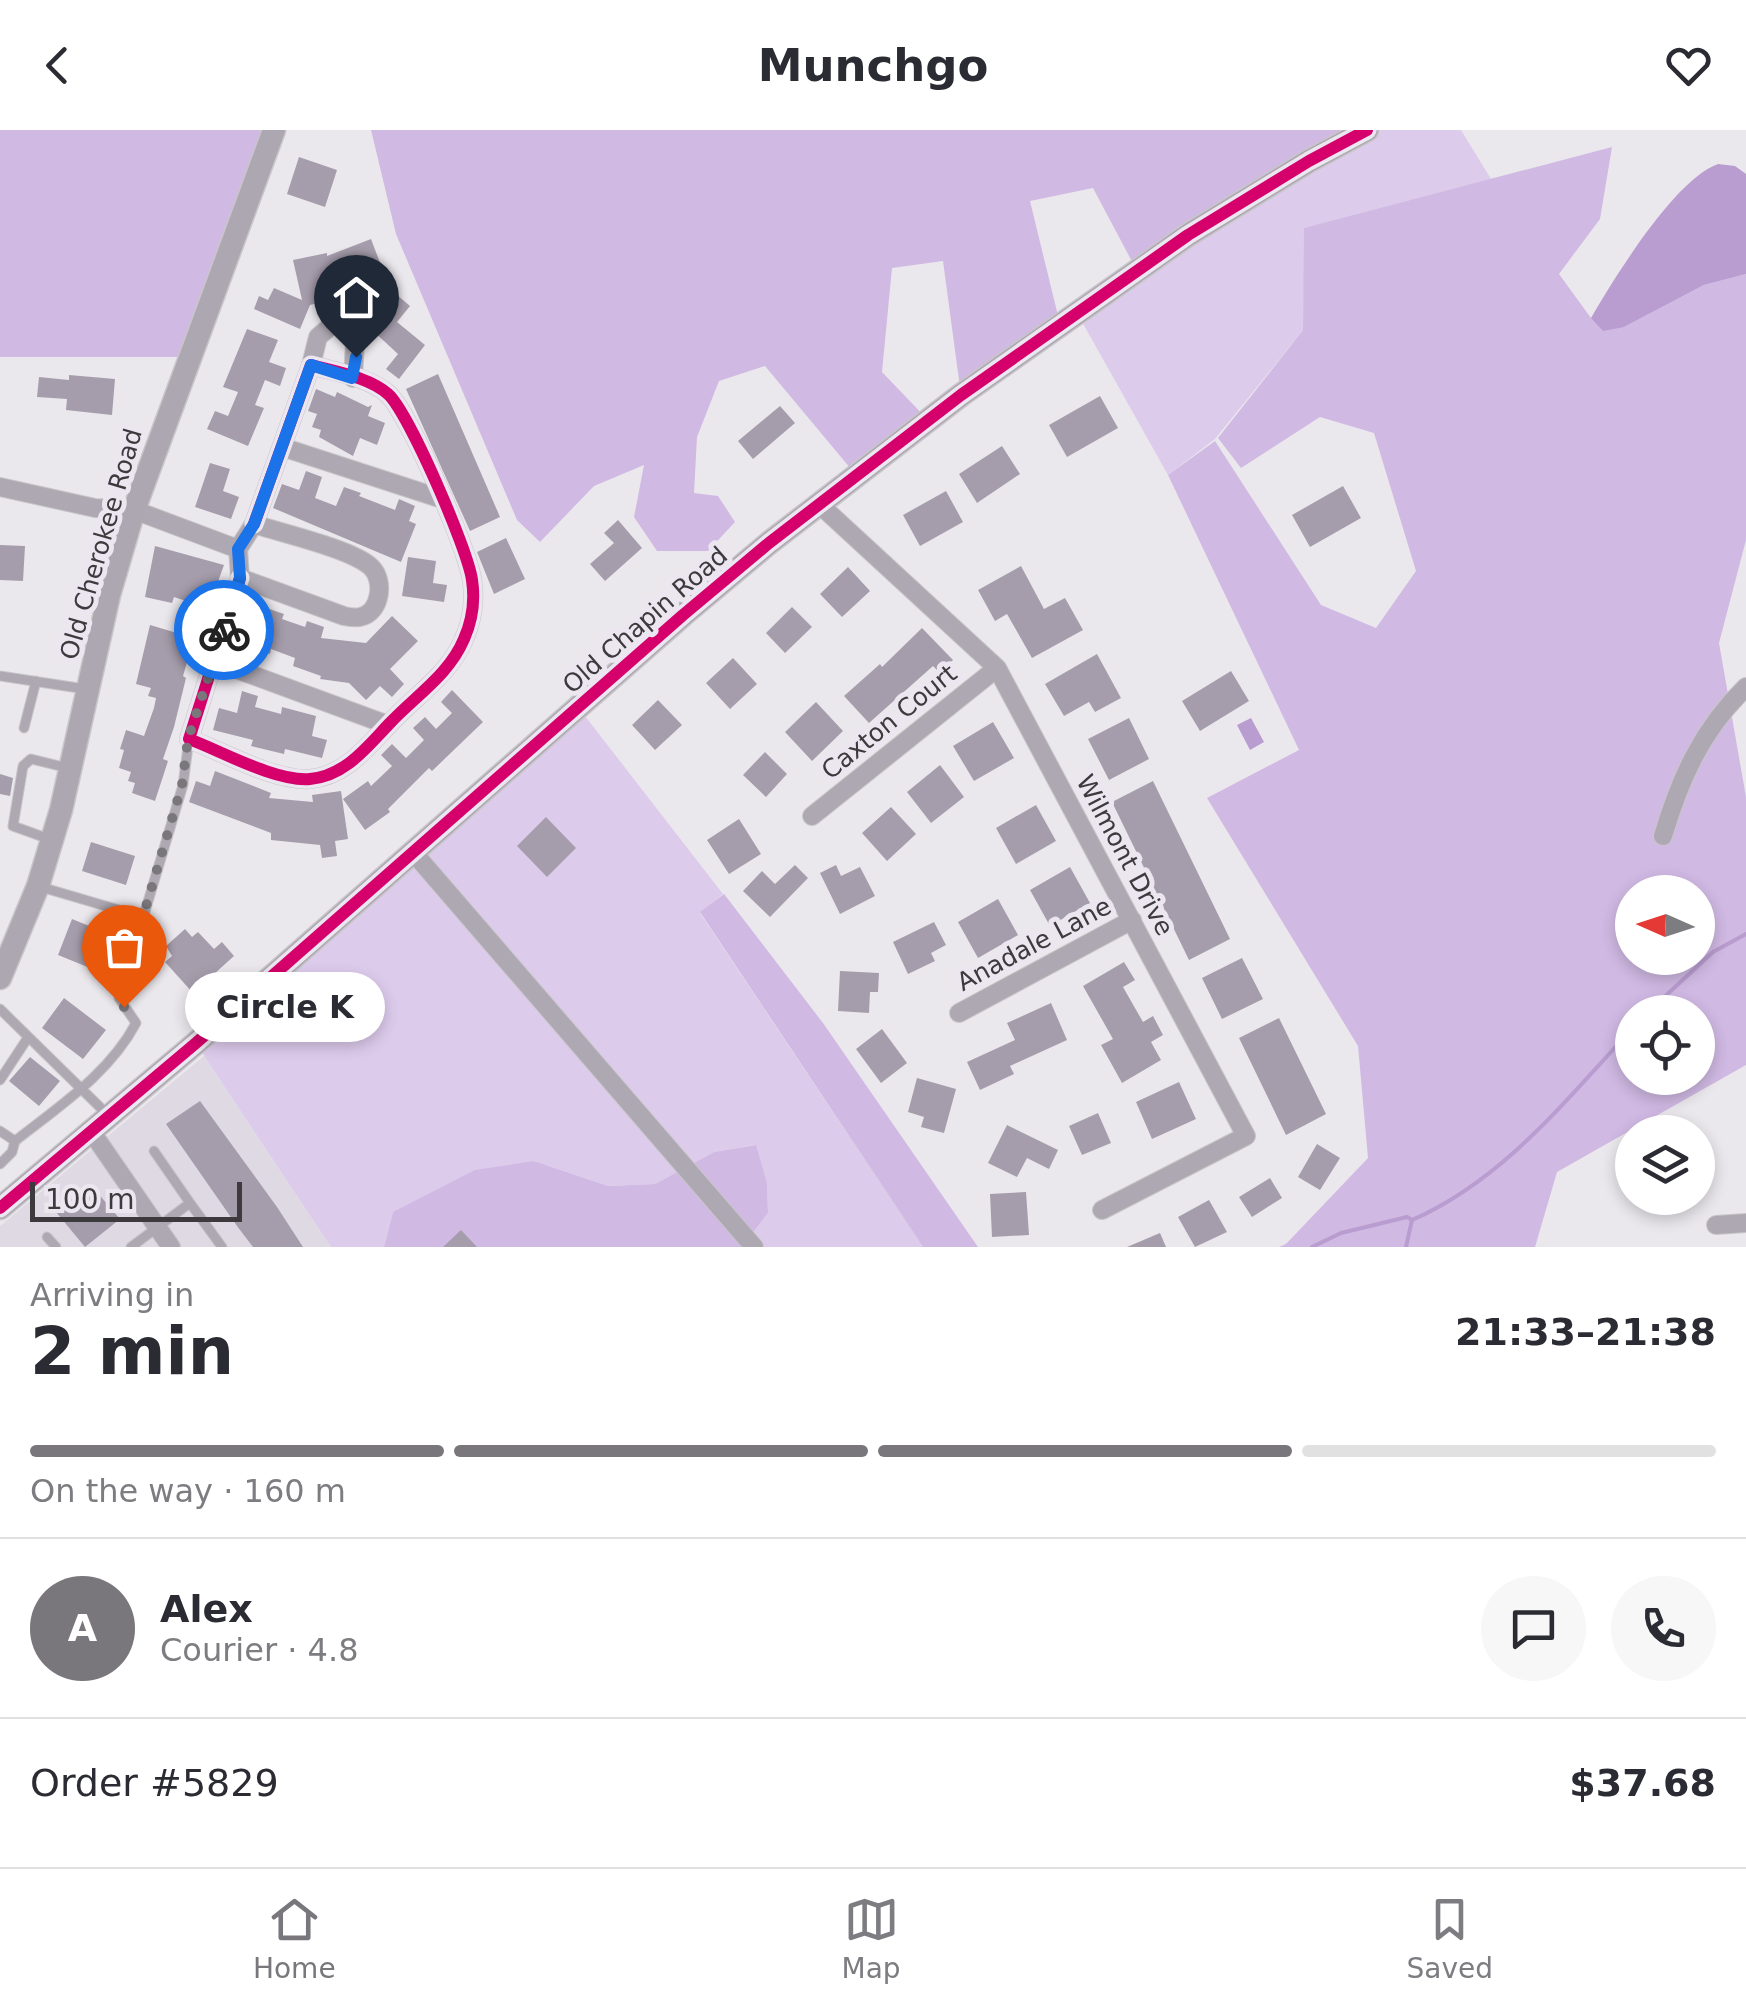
<!DOCTYPE html>
<meta charset="utf-8">
<style>
body{margin:0;font-family:"DejaVu Sans",sans-serif;background:#f7f7f7;color:#2b2b33;height:100vh;display:flex;flex-direction:column;font-size:38px;white-space:nowrap}
*{box-sizing:border-box;margin:0}
p{font-size:32px;color:#7c7c81}
.icon{flex:none;width:55px;height:55px;fill:none;stroke:currentColor;stroke-width:2;stroke-linecap:round;stroke-linejoin:round}
.map{position:relative;height:1117px;overflow:hidden}
.details{display:flex;flex-direction:column;background:#fff;flex:1}
.details>*{flex:none}
.needle{width:65px;rotate:273deg}
.fabs{position:absolute;left:1615px;top:745px;display:grid;gap:20px}
.fabs a{display:grid;place-items:center;width:100px;height:100px;border-radius:50%;background:#fff;box-shadow:0 5px 15px #0003;font-size:50px}
.scale{position:absolute;left:30px;bottom:25px;width:212px;box-sizing:border-box;padding-left:10px;border:5px solid #3c3a3d;border-top:0;font-size:28px;line-height:35px;white-space:nowrap;color:#3c3a3d;-webkit-text-stroke:8px #ebe6ef;paint-order:stroke}
.pin{position:absolute;display:grid;place-items:center;width:85px;height:85px;color:#fff;margin:-102px -42px;border-radius:50% 50% 50% 0;rotate:-45deg;box-shadow:0 0 10px #0007}
.pin .icon{rotate:45deg}
.courier{position:absolute;display:grid;place-items:center;width:100px;height:100px;margin:-50px;border:8px solid #1a73e8;border-radius:50%;background:#fff;color:#222;box-shadow:0 2px 12px #0007}
.bubble{position:absolute;height:70px;border-radius:35px;background:#fff;box-shadow:0 5px 15px #0003;font-size:32px;font-weight:600;line-height:70px;text-align:center}
.head em{font-style:normal;font-weight:600}
.head div{display:flex;flex-direction:column-reverse}
.head{display:flex;align-items:center;justify-content:space-between;height:170px;padding:0 30px}
h1{font-size:65px;font-weight:600;line-height:75px}
.bar{display:grid;grid-template-columns:repeat(4,1fr);gap:15px 10px;align-content:center;height:120px;padding:0 30px}
.bar i{height:12px;border-radius:8px;background:#e1e1e2}
.bar .current{background:#79777b}
.bar p{grid-column:span 4}
.line{display:flex;align-items:center;gap:25px;padding:0 30px;border-top:2px solid #e1e1e2}
.line div{flex:1}
.round{display:grid;place-items:center;flex:none;width:105px;height:105px;border-radius:52px;background:#f7f7f7}
header{display:flex;justify-content:space-between;align-items:center;height:130px;padding:0 30px;background:#fff;font-size:45px;font-weight:600}
.tabs{display:flex;justify-content:space-around;align-items:center;height:140px;border-top:2px solid #e1e1e2;background:#fff;font-size:28px;color:#7c7c81}
.tabs a{display:grid;justify-items:center;gap:5px}
.tabs .current{color:#79777b}
.map>svg:first-child{display:block}
.built{fill:#dfd9e4}
.green{fill:#ddcbec}
.forest{fill:#d0b9e3;fill-rule:evenodd}
.water{fill:#b99cd0}
.lines{fill:none;stroke-linecap:round;stroke-linejoin:round}
.stream{stroke:#b99cd0;stroke-width:4}
.building{fill:#a69dac}
.lane-casing{stroke:#c8c6c9;stroke-width:11}
.street-casing{stroke:#c8c6c9;stroke-width:20}
.secondary-casing{stroke:#c8c6c9;stroke-width:25}
.lane{stroke:#aea8b2;stroke-width:9}
.street{stroke:#aea8b2;stroke-width:18}
.secondary{stroke:#ada7b2;stroke-width:22}
.cycleway-casing{stroke:#ebe6ef;stroke-width:19}
.cycleway{stroke:#d6006c;stroke-width:12}
.done{stroke:#79777b;stroke-width:10;stroke-dasharray:0 18}
.route{stroke:#1a73e8;stroke-width:12}
.labels{text-anchor:middle;dominant-baseline:central;stroke-width:10;stroke-linejoin:round;paint-order:stroke}
.street-label{font-size:25px;fill:#3c3a3d;stroke:#ebe6ef}
</style>
<header><svg class="icon" aria-label="back" viewBox="0 0 24 24"><path d="M15 5l-7 7 7 7"/></svg>Munchgo<svg class="icon" aria-label="heart" viewBox="0 0 24 24"><path d="M12 20l-8-8c-3-5 5-10 8-4 3-6 11-1 8 4z"/></svg></header>
<div class="map">
<svg width="1746" height="1117" viewBox="0 0 1746 1117">
<rect width="100%" height="100%" fill="#ebe8ed"/>
<path class="built" d="M205,925L331,1117H0V1096Z"/>
<path class="green" d="M1367,0H1461L1491,49L1305,98L1303,200L1215,309L1168,345L1077,183Z
M578,577L723,764L700,783L923,1117H742L768,1083L767,1053L755,1015L714,1022L655,1054L608,1056L534,1031L393,1082L384,1117H331L196,913Z"/>
<path class="forest" d="M0,0H274L189,227H0Z
M371,0H1340L1346,13L1137,141L1093,58L1030,71L1060,194L961,265L943,131L892,138L882,242L928,290L856,345L765,236L719,251L697,307L694,363L718,366L735,392L708,421H657L634,387L644,335L594,356L540,412L517,390L396,104Z
M1612,17L1600,89L1559,144L1591,188L1624,197L1704,155L1746,144V410L1719,513L1746,667V935L1557,1042L1535,1117H1279L1286,1114L1368,1028L1358,916L1207,668L1299,620L1168,345L1215,311L1321,475L1376,498L1416,441L1374,303L1320,287L1241,338L1218,308L1303,200L1304,98ZM1632,762H1698V828H1632ZM1632,882H1698V948H1632Z
M724,764L823,893L978,1117H923L700,782Z
M756,1015L767,1053L768,1083L742,1117H384L393,1082L475,1040L534,1031L608,1056L655,1054L714,1022Z"/>
<path class="water" d="M1718,34L1735,36L1746,44V144L1704,155L1624,197L1603,201L1591,188C1615,147 1675,49 1718,34Z
M1251,588L1264,612L1250,620L1237,595Z"/>
<g class="lines">
<path class="stream" d="M1648,882L1713,822L1746,804
M1312,1117L1341,1103L1407,1087L1412,1090C1503,1050 1566,970 1632,899
M1406,1117L1412,1090"/>
</g>
<path class="building" d="M299,27L337,40L325,77L287,64Z
M371,109L385,146L335,166L336,169L310,175L300,199L254,179L259,166L268,170L274,158L302,170L293,130L327,123V126Z
M384,154L410,176L397,192L425,215L399,249L386,239L398,224L371,199L383,185L368,173Z
M247,199L278,210L269,232L286,238L280,256L265,250L255,275L264,278L248,316L207,299L215,281L228,286L238,262L223,257Z
M438,244L500,387L470,401L406,259Z
M69,245L115,249L112,285L66,280L67,269L37,267L39,247L69,250Z
M316,259L335,267L337,262L368,277L372,275L368,286L385,293L377,315L360,308L353,326L319,307L321,300L312,297L317,284L308,281Z
M1100,266L1118,298L1067,327L1049,295Z
M780,276L795,293L753,329L738,311Z
M1002,316L1020,344L977,373L959,344Z
M210,333L230,339L223,361L239,367L231,389L195,377Z
M306,341L322,347L315,368L336,376L344,357L361,363L359,366L395,380L399,369L415,376L409,391L416,394L401,432L273,378L282,354L299,360Z
M1343,356L1361,388L1310,417L1292,385Z
M946,361L963,392L920,416L903,385Z
M618,390L642,418L605,451L590,434L614,413L604,403Z
M506,408L525,449L494,464L477,422Z
M0,415L25,416L23,451L0,450Z
M155,416L224,435L216,457L207,454L204,464L196,462L192,473L174,467L172,473L145,467Z
M408,427L436,431L433,453L447,455L444,472L402,466Z
M1021,436L1044,479L1065,468L1083,500L1032,528L1007,484L995,491L978,460Z
M848,437L870,461L842,487L820,464Z
M249,472L284,484L282,489L305,497L307,491L324,497L321,508L366,513L392,486L418,511L390,539L404,554L392,567L380,556L366,570L349,553L320,549L321,546L293,536L295,528L271,519L270,524L252,517L259,498L242,492Z
M792,477L812,497L785,523L766,503Z
M150,495L194,508L183,546L186,548L174,597L163,629L168,631L155,671L132,663L135,653L128,651L131,642L119,638L124,620L120,619L126,600L144,606L154,578L156,568L148,566L151,558L136,554Z
M922,498L953,530L940,543L933,536L869,593L844,566L880,534L882,537Z
M1097,524L1121,568L1095,582L1089,572L1064,586L1045,554Z
M733,528L757,554L730,579L706,553Z
M1231,541L1249,571L1200,601L1182,571Z
M452,560L483,592L432,641L429,638L388,679L390,682L365,700L343,669L368,651L371,656L392,636L381,625L392,614L406,628L424,610L413,598L425,587L436,599L452,583L441,572Z
M242,561L258,566L255,577L281,584L282,577L316,586L312,606L327,610L322,628L285,619L284,624L251,616L253,610L213,600L219,578L237,583Z
M658,570L682,595L655,620L632,595Z
M816,572L843,601L812,631L785,602Z
M1129,588L1149,629L1109,650L1088,609Z
M993,592L1014,628L974,651L953,616Z
M765,622L787,644L766,667L743,645Z
M940,635L964,667L931,693L907,662Z
M215,641L271,663L269,668L313,672L312,665L341,661L348,709L335,711L337,726L322,728L320,715L271,710V703L189,672L196,651L210,656Z
M0,644L13,648L10,666L0,664Z
M1153,651L1230,809L1189,830L1112,672Z
M1036,675L1056,711L1016,734L996,698Z
M891,677L916,704L887,731L862,703Z
M546,687L576,718L547,747L517,716Z
M739,689L761,724L729,744L707,710Z
M91,712L135,726L126,755L82,741Z
M795,735L808,748L770,787L743,761L762,741L775,754Z
M836,735L841,746L860,737L875,766L840,784L820,743Z
M1070,737L1090,773L1050,796L1030,760Z
M998,769L1018,805L978,828L958,792Z
M72,789L104,802L90,838L58,825Z
M934,792L946,815L931,823L935,831L908,844L893,812Z
M185,799L192,807L198,802L214,819L222,812L234,826L193,863L165,832L172,826L166,816Z
M1242,828L1263,869L1222,889L1202,848Z
M1124,832L1135,850L1123,857L1143,892L1153,886L1163,905L1151,912L1161,930L1122,953L1101,915L1113,909L1083,856Z
M840,841L879,843L878,862H870L869,883L838,881Z
M64,868L106,900L83,929L42,898Z
M1051,873L1067,910L1010,936L1014,944L980,960L967,932L1015,910L1007,893Z
M1279,888L1326,984L1286,1005L1239,908Z
M882,899L907,933L881,953L856,919Z
M30,927L60,951L39,976L9,951Z
M917,948L956,959L944,1003L921,997L924,987L908,982Z
M1179,952L1196,989L1152,1009L1136,972Z
M200,971L277,1077L303,1117H253L237,1096L166,994Z
M1098,983L1111,1013L1082,1025L1069,996Z
M1007,995L1058,1020L1049,1039L1027,1028L1017,1047L988,1033Z
M1317,1014L1340,1028L1320,1060L1298,1047Z
M1270,1048L1282,1068L1252,1087L1239,1067Z
M90,1054L120,1089L85,1117L56,1082Z
M1026,1062L1029,1105L992,1107L990,1064Z
M1209,1070L1227,1102L1195,1117L1178,1087Z
M461,1100L477,1117H443Z
M1160,1103L1166,1117H1127Z"/>
<g class="lines">
<defs>
<path id="lane" d="M0,546L85,559
M24,598L36,551
M49,709L13,696L23,636L31,629L68,638
M41,757L143,787
M0,879L109,986
M0,950L27,909
M0,1001L15,1011
M154,1021L190,1073
M0,1034L12,1022L15,1011C58,977 110,943 136,893L119,868L183,655L189,609
M47,1107L56,1117
M131,1117L190,1073L222,1117"/>
<path id="street" d="M311,235L318,207L334,193L350,199L355,212L353,248
M282,317L442,369
M0,357L95,378L134,380L238,419L240,448L344,486C349,487 355,488 360,487C381,483 385,450 371,437C352,419 281,403 254,394L238,419
M819,374L997,538L1246,1006L1102,1080
M240,448L189,609C221,621 276,652 310,649C345,646 367,617 389,594C415,566 449,545 464,509C472,491 475,470 472,450C468,420 409,283 388,264C369,247 336,242 311,235L254,394
M214,531L388,595
M812,686L997,538
M1663,706C1680,649 1702,599 1746,557
M413,722L754,1117
M959,883L1132,790
M91,1001L171,1117
M1716,1095L1746,1093"/>
<path id="secondary" d="M0,848L38,756L61,680L109,465L134,380L274,0
M0,1078L196,913L683,485L769,413L961,265L1188,105L1309,31L1367,0"/>
</defs>
<use href="#lane" class="lane-casing"/>
<use href="#street" class="street-casing"/>
<use href="#secondary" class="secondary-casing"/>
<use href="#lane" class="lane"/>
<use href="#street" class="street"/>
<use href="#secondary" class="secondary"/>
<defs>
<path id="cycleway" d="M240,448L189,609C221,621 276,652 310,649C345,646 367,617 389,594C415,566 449,545 464,509C472,491 475,470 472,450C468,420 409,283 388,264C369,247 336,242 311,235L254,394
M0,1078L196,913L683,485L769,413L961,265L1188,105L1309,31L1367,0"/>
</defs>
<use href="#cycleway" class="cycleway-casing"/>
<use href="#cycleway" class="cycleway"/>
</g>
<g class="lines">
<path class="done" d="M124,877L119,868L182,655L188,609L224,500"/>
<path class="route" d="M224,500L240,448L238,419L254,394L311,235L352,248L356,227"/>
</g>
<g class="labels">
<g class="street-label">
<text transform="translate(101 414) rotate(-74)">Old Cherokee Road</text>
<text transform="translate(645 490) rotate(-41)">Old Chapin Road</text>
<text transform="translate(889 592) rotate(-39)">Caxton Court</text>
<text transform="translate(1125 725) rotate(62)">Wilmont Drive</text>
<text transform="translate(1034 814) rotate(-28)">Anadale Lane</text>
</g>
</g>
</svg>
<div class="fabs">
<a><svg class="needle" viewBox="-14 -14 28 28"><path d="M0-13l5 13h-10z" fill="#e53935"/><path d="M0 13l5-13h-10z" fill="#7c7c81"/></svg></a>
<a><svg class="icon" aria-label="locate" viewBox="0 0 24 24"><circle cx="12" cy="12" r="6"/><path d="M12 2v4M12 18v4M2 12h4M18 12h4"/></svg></a>
<a><svg class="icon" aria-label="layers" viewBox="0 0 24 24"><path d="M12 4l9 5-9 5-9-5zM3 14l9 5 9-5"/></svg></a>
</div>
<div class="scale">100 m</div>
<div class="pin" style="left:124px;top:877px;background:#ea580c"><svg class="icon" aria-label="bag" viewBox="0 0 24 24"><path d="M5 8h14l-1 12H6zM9 8a3 3 0 0 1 6 0"/></svg></div>
<div class="pin" style="left:356px;top:227px;background:#1f2937"><svg class="icon" aria-label="home" viewBox="0 0 24 24"><path d="M3 11l9-7 9 7M6 9v11h12V9"/></svg></div>
<div class="courier" style="left:224px;top:500px"><svg class="icon" aria-label="bike" viewBox="0 0 24 24"><circle cx="6" cy="16" r="4"/><circle cx="18" cy="16" r="4"/><path d="M6 16l4-8h5l3 8M10 8l3 8H6M13 5h3"/></svg></div>
<div class="bubble" style="left:185px;top:842px;width:200px">Circle K</div>
</div>
<section class="details">
<div class="head"><div><h1>2 min</h1><p>Arriving in</p></div><em>21:33–21:38</em></div>
<div class="bar"><i class="current"></i><i class="current"></i><i class="current"></i><i></i><p>On the way · 160 m</p></div>
<div class="line" style="height:180px"><b class="round" style="background:#79777b;color:#fff">A</b><div><b>Alex</b><p>Courier · 4.8</p></div><a class="round"><svg class="icon" aria-label="chat" viewBox="0 0 24 24"><path d="M4 5h16v11H9l-5 4z"/></svg></a><a class="round"><svg class="icon" aria-label="phone" viewBox="0 0 24 24"><path d="M5 4h4l2 5-3 2q2 4 5 5l2-3 5 2v4C11 20 4 13 5 4z"/></svg></a></div>
<div class="line" style="height:130px"><div>Order #5829</div><b>$37.68</b></div>
</section>
<nav class="tabs">
<a class="current"><svg class="icon" aria-label="home" viewBox="0 0 24 24"><path d="M3 11l9-7 9 7M6 9v11h12V9"/></svg>Home</a>
<a><svg class="icon" aria-label="map" viewBox="0 0 24 24"><path d="M3 6l6-2 6 2 6-2v14l-6 2-6-2-6 2zM9 4v14M15 6v14"/></svg>Map</a>
<a><svg class="icon" aria-label="saved" viewBox="0 0 24 24"><path d="M7 4h10v16l-5-4-5 4z"/></svg>Saved</a>
</nav>
